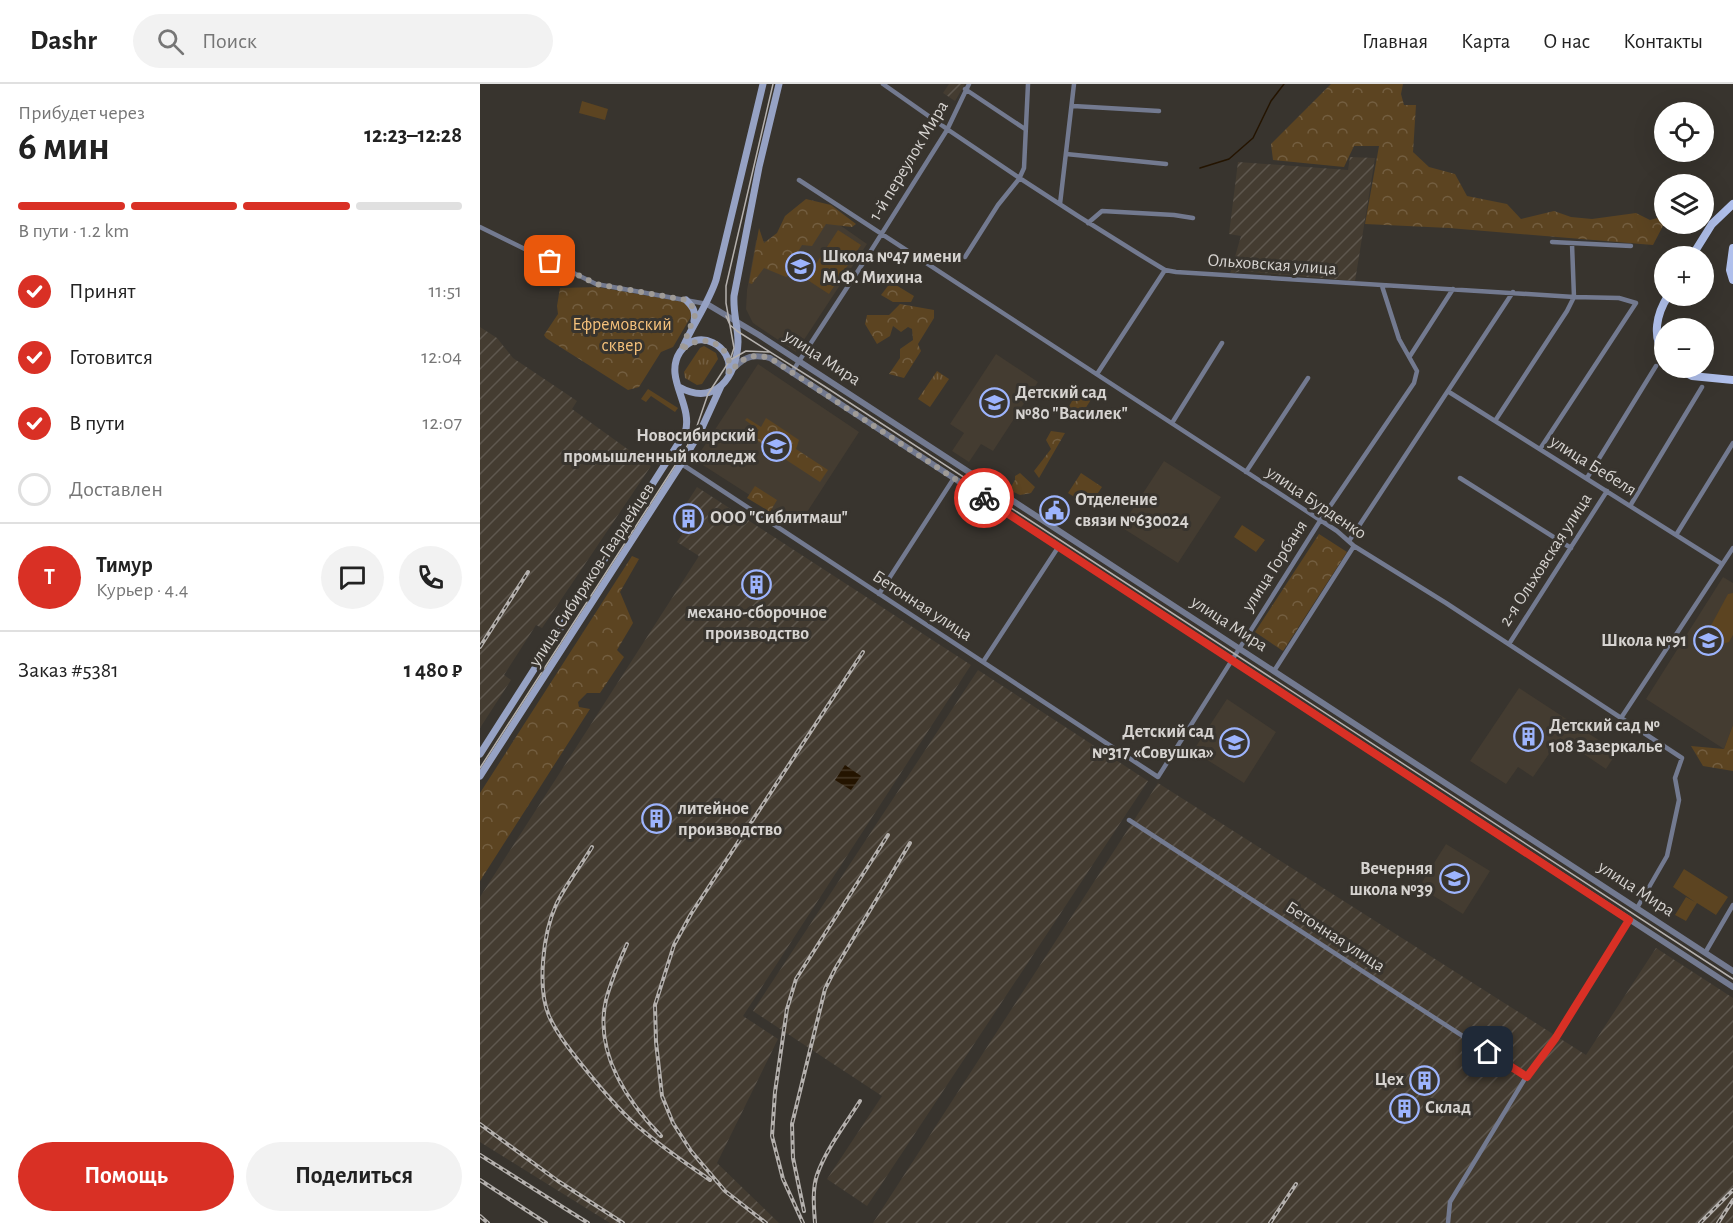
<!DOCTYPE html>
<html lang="ru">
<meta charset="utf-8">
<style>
body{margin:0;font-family:"Alegreya Sans",sans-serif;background:#f2f2f2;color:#222;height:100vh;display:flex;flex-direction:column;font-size:22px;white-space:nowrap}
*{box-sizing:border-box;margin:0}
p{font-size:20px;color:#767676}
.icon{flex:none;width:33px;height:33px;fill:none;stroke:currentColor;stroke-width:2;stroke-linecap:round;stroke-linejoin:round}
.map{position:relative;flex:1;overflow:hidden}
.side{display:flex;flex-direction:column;background:#fff;width:480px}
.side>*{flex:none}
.tools{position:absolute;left:1174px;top:18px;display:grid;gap:12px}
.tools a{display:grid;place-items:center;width:60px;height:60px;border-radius:50%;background:#fff;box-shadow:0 6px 24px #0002;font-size:30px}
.pin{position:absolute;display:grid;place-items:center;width:51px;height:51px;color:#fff;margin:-26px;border-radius:12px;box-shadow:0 3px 9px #0006}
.courier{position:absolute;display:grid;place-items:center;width:60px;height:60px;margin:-30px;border:4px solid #d93025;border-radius:50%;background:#fff;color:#222;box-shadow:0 2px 8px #0007}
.headline em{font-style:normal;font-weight:700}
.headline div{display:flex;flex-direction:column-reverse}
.headline{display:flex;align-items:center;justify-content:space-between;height:102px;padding:0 18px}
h1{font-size:39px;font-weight:700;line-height:45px}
.bar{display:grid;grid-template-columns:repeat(4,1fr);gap:9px 6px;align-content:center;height:72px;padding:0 18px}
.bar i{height:8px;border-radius:4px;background:#e0e0e0}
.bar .on{background:#d93025}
.bar p{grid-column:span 4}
.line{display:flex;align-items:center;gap:15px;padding:0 18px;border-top:2px solid #e0e0e0}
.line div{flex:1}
.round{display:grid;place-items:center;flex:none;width:63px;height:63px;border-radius:32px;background:#f2f2f2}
ol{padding:0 18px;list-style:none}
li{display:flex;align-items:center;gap:18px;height:66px}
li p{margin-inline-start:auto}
li .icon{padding:6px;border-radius:50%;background:#d93025;color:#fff;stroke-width:4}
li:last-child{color:#767676}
li i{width:33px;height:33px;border:3px solid #e0e0e0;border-radius:50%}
.button{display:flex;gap:12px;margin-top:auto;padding:12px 18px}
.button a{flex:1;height:69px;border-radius:36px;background:#d93025;color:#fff;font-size:24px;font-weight:700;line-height:69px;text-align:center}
.button a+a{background:#f2f2f2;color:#222}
header{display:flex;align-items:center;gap:36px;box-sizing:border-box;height:84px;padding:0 30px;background:#fff;border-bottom:2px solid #e0e0e0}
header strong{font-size:28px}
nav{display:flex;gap:33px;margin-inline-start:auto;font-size:21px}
.search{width:420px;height:54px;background:#f2f2f2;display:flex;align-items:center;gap:15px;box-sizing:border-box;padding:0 21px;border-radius:33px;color:#767676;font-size:22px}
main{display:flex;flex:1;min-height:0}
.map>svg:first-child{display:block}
.built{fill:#443c31}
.industrial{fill:url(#industrial-furrows)}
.grass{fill:url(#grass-tufts)}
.forest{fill:url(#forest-crowns)}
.garden{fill:#5c4421}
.water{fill:url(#water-rules)}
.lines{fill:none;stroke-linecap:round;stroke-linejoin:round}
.stream{stroke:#241400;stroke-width:1.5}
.minor{stroke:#737a90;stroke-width:4.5}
.tertiary{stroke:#737a90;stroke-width:6}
.secondary{stroke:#96a2c4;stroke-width:7}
.primary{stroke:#b0c0ec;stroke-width:8}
.tram{stroke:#b5b1ae;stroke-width:1.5}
.rail-casing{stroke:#b5b1ae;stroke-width:4}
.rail{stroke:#38342e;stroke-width:1.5;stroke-dasharray:4.5;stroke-linecap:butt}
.done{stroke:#9f9b97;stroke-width:6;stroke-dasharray:0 10.8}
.route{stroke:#d93025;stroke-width:8}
.labels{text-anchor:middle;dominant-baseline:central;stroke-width:6;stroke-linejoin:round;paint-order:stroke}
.street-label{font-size:18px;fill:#d6d3d0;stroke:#38342e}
.poi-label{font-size:18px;font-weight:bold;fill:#d6d3d0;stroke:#38342e;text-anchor:start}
.park-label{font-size:18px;fill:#f5c17b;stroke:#38342e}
</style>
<header>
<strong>Dashr</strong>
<div class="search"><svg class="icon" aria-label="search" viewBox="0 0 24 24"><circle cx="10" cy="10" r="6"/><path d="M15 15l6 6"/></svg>Поиск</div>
<nav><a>Главная</a><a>Карта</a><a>О нас</a><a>Контакты</a></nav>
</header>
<main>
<section class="side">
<div class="headline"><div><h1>6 мин</h1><p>Прибудет через</p></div><em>12:23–12:28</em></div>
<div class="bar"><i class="on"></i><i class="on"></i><i class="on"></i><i></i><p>В пути · 1.2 km</p></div>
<ol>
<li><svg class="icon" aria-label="check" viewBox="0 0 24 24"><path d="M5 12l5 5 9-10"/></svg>Принят<p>11:51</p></li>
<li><svg class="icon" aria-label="check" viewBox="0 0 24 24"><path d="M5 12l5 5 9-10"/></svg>Готовится<p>12:04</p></li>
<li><svg class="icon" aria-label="check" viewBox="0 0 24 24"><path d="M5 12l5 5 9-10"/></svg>В пути<p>12:07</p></li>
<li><i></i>Доставлен</li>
</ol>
<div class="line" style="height:108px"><b class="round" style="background:#d93025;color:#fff">Т</b><div><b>Тимур</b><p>Курьер · 4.4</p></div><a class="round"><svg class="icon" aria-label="chat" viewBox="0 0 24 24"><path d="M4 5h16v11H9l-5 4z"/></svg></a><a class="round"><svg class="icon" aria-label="phone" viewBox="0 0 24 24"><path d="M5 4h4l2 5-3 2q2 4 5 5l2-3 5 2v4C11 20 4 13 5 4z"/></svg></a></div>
<div class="line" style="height:78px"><div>Заказ #5381</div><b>1 480 ₽</b></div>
<div class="button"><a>Помощь</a><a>Поделиться</a></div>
</section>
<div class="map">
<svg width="1253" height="1139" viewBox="0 0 1253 1139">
<defs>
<pattern id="industrial-furrows" width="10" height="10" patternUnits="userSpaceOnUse" patternTransform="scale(1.5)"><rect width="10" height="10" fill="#443c31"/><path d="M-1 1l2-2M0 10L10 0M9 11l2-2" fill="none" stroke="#5e574e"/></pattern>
<pattern id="grass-tufts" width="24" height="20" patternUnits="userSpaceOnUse" patternTransform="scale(1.5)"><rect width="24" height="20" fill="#5c4421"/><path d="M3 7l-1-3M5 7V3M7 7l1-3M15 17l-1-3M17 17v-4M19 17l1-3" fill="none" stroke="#735e40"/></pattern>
<pattern id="forest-crowns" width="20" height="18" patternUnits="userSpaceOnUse" patternTransform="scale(1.5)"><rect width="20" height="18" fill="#5c4421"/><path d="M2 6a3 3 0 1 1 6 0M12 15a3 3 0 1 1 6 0" fill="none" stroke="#735e40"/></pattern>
<pattern id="water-rules" width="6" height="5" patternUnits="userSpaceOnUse" patternTransform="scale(1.5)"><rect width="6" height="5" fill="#241400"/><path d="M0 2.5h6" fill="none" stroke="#433524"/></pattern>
</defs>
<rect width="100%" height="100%" fill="#38342e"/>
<path class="built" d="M347,132L387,160L316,268L273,239L266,225L267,206L276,156L293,158Z
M516,270L558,298L513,367L501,360L489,378L472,367L484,349L470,340Z
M278,280L379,348L318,442L215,376Z
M684,377L741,413L698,479L641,443Z
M1243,493L1253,499V641L1244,665L1166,615Z
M1039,604L1137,668L1126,685L1080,654L1053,693L1038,683L1026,700L990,677Z
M747,615L796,648L764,699L713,667Z
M966,760L1010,787L983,830L939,803Z"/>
<path class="industrial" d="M469,0H485L475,17L463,9Z
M870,73L895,74L875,197L761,187L750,190L761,152L749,150L758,78L868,86Z
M0,243L17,254L33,274L97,317L92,325L171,382L62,544L56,541L24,591L31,596L0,644Z
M217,403L491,581L263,932L298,955L237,1079L299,1139H130L0,1058V813L219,472L197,458L206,444L195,437Z
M498,586L668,697L387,1122L347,1095L402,1012L273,927Z
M678,699L1106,971L1176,864L1253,914V1139H393Z"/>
<path class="grass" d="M224,262L236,269L238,275L222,300L217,301L205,294L204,288L220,264Z
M457,287L469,295L450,323L438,315Z
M168,305L198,324L195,328L171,312L166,318L161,315Z"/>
<path class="forest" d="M851,0H923L921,10L924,21H936L933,68L949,83L975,90L987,112L1027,120L1041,135L1074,127L1091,133L1112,135L1156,129L1170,136L1185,132V138L1173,161L969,144L885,140L899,62H874L864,83L793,76L791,60Z
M326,115L351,121L376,140L372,143L346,140L332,162L322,161L307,186L309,191L306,193L284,184L272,200L269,199L279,144L284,159L297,149L305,132Z
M411,198L434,212L431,218H413L401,211Z
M117,203L204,218L212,225V231L193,263L181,268L159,303L148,306L66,254L64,251L78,230L77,222L80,204Z
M420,220L454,226V234L438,260L441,267L424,294L409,290L420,274V265L433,256L432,245L428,243L421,248L413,242L410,252L397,260L385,240L387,231H409Z
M603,306L616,308L603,328L587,326L592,317Z
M267,334L281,343L286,334L319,356L316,365L348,386L340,398L273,354L279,346L265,336Z
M571,347L585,349L559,394L554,387L571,365L566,356Z
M540,389L555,403L551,409L540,411L529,406L535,396V392Z
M601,389L622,403L609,422L588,409Z
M275,402L297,416L290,428L267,414Z
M839,450L867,468L803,567L775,548Z
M152,472L159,475L140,508L153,539L137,566L144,573L120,609H107L98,618L99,623L110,625L0,797V709Z
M1253,641V687L1223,682L1211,662L1244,665Z"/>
<path class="garden" d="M102,17L128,25L125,36L99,29Z
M358,146L381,161L349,210L326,195Z
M762,441L785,456L776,468L754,453Z
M1253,509V551L1249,558L1242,560L1230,554L1228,547L1248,510Z
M1204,785L1248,813L1236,831L1217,819L1206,837L1195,831L1206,813L1215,818L1193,803Z"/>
<path class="water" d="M365,681L381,692L371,706L355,696Z"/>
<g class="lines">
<path class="stream" d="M720,84L749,75L773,54L791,17L804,0"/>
<path class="minor" d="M403,0C495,66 589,128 685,186L696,188L1094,213L1139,214L1156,219L1060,365
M485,5L545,45
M593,22L679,27
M586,70L686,80
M319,96L857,447L874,462L966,519L1202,674L1195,694L1199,716L1187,772L1157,824
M580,120L594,0
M608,139L622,127L694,131L713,134
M0,143L116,200L227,220
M1072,158L1151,162
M485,173L518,121L539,95L544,84L548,0
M930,272L973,205
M312,288L387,173L467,46L489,0
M617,290L685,186
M969,308L1242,480
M1015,337L1087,227L1094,213L1092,160
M692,339L742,259
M191,373L678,693L840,437L934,299L937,287L919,255L902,202
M766,388L828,294
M980,394L1091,464
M1107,394L1176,282
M1150,422L1222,303
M1196,451L1253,359
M869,457L1033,208
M399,510L474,394
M1029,560L1127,407
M503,578L579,462
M794,587L874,462
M1141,634L1253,464
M649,736L1046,993
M1225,869L1253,821
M968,1139L970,1118L1046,993L1075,955L1149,835"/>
<path class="tertiary" d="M227,220L279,251L1253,887
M254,284C265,272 274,270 290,274L1253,903"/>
<path class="secondary" d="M206,216C213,223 216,227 214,237
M203,263C213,240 228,220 236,196L283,0
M199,303C235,323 257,293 258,258C258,242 253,230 254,212L279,83L299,0
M0,670L205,349C214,321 183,294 200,268C217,242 254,262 249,289
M0,692L201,380L220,348L241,302"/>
<path class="primary" d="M1253,164L1250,186L1253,196
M1212,172L1232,140L1253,120
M1185,271C1171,253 1177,229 1188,212
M1197,284L1212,292L1253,296"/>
<path class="tram" d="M246,232L250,241L257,247L344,302L1253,895
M250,276L266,267L289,268
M0,684L205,366L216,345L228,310L250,276L254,264L246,219V202L293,0"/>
<defs>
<path id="rail" d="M0,563L48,488
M112,763C101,782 85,801 76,821C63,849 57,904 69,932C77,950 90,966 102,981C118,1001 135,1022 154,1039C177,1060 204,1078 230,1096
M147,860C139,878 131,897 126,916C114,968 147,1017 181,1052
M0,1040L78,1097L143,1139
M0,1071L108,1139
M0,1096L66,1139
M324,1127L313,1074L312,1040L345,905L355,885L430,759
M0,1132L8,1139
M286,1139L245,1107L211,1067L193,1039L182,1012L176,958L175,921L194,861L211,830L383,568
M323,1139L303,1095L292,1052L295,1008L307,925L316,895L408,751
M335,1139C334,1124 332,1106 337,1091C346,1065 365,1041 380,1017
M790,1139L816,1100
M1220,1139L1253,1106
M1238,1139L1253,1116"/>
</defs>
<use href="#rail" class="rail-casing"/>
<use href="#rail" class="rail"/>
</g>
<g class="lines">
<path class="done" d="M70,177L116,200L206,216L213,223L215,231L201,267C221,246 254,260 249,289C263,274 269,269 290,274L504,414"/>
<path class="route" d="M504,414L1149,836L1075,955L1047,993L1008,968"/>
</g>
<defs>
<symbol id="school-ring" viewBox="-11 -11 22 22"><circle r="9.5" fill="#38342e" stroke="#9db4fd" stroke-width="1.5"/><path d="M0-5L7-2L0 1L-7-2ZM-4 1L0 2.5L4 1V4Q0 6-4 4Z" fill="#9db4fd"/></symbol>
<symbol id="university-ring" viewBox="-11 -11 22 22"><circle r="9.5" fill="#38342e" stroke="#9db4fd" stroke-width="1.5"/><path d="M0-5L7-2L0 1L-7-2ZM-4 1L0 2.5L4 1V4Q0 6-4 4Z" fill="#9db4fd"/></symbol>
<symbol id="civic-ring" viewBox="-11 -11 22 22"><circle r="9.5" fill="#38342e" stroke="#9db4fd" stroke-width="1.5"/><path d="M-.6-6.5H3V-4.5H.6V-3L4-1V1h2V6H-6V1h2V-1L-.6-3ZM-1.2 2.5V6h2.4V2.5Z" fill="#9db4fd"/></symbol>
<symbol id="building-ring" viewBox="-11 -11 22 22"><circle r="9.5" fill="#38342e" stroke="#9db4fd" stroke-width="1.5"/><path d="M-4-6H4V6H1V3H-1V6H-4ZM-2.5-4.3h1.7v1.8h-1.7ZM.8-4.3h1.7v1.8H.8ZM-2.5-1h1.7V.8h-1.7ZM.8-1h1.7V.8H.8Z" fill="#9db4fd"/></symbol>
</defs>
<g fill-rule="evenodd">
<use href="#school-ring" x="304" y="166" width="33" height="33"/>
<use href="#school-ring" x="498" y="302" width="33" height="33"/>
<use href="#university-ring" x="280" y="346" width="33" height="33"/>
<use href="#civic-ring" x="558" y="410" width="33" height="33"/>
<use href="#building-ring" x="192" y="418" width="33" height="33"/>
<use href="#building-ring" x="260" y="484" width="33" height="33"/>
<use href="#school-ring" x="1212" y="540" width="33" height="33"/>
<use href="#building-ring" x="1032" y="636" width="33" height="33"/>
<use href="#school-ring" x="738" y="642" width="33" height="33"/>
<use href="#building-ring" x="160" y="718" width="33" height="33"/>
<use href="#school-ring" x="958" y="778" width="33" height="33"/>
<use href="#building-ring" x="928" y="980" width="33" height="33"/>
<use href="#building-ring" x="908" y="1008" width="33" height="33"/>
</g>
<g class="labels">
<g class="street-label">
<text transform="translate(429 77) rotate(-59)">1-й переулок Мира</text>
<text transform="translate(792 181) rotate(4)">Ольховская улица</text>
<text transform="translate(342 274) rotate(33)">улица Мира</text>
<text transform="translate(1113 382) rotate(32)">улица Бебеля</text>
<text transform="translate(836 419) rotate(34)">улица Бурденко</text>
<text transform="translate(1066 476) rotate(-57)">2-я Ольховская улица</text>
<text transform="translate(795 482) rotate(-57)">улица Горбаня</text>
<text transform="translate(112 491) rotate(-57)">улица Сибиряков-Гвардейцев</text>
<text transform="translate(442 522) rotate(33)">Бетонная улица</text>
<text transform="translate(749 540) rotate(33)">улица Мира</text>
<text transform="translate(1156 805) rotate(33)">улица Мира</text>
<text transform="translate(855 853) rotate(33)">Бетонная улица</text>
</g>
<g class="poi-label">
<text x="342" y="173">Школа №47 имени<tspan x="342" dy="21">М.Ф. Михина</tspan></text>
<text x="535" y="309">Детский сад<tspan x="535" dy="21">№80 "Василек"</tspan></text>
<text x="276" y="352" text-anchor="end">Новосибирский<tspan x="276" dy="21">промышленный колледж</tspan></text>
<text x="595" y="416">Отделение<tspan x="595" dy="21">связи №630024</tspan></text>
<text x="230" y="434">ООО "Сиблитмаш"</text>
<text x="277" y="529" text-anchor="middle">механо-сборочное<tspan x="277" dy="21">производство</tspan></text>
<text x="1207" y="557" text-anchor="end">Школа №91</text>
<text x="1069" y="642">Детский сад №<tspan x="1069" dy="21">108 Зазеркалье</tspan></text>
<text x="734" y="648" text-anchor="end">Детский сад<tspan x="734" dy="21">№317 «Совушка»</tspan></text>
<text x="198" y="725">литейное<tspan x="198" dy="21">производство</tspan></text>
<text x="953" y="785" text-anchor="end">Вечерняя<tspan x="953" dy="21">школа №39</tspan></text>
<text x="924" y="996" text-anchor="end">Цех</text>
<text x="945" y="1024">Склад</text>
</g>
<g class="park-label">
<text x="142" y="241">Ефремовский<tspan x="142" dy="21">сквер</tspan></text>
</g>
</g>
</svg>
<div class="tools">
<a><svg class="icon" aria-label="locate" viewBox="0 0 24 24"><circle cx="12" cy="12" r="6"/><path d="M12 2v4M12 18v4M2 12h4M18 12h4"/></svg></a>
<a><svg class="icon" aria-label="layers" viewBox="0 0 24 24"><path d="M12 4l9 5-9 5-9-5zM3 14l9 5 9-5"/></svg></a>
<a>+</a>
<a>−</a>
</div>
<div class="pin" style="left:70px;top:177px;background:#ea580c"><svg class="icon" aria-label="bag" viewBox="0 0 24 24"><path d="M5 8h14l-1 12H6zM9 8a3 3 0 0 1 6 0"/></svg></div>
<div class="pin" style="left:1008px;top:968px;background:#1f2937"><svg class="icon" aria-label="home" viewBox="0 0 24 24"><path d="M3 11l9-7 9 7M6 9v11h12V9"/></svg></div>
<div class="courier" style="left:504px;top:414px"><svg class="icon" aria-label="bike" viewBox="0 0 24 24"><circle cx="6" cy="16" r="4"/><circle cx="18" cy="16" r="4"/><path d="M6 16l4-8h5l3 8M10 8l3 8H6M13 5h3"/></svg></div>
</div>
</main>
